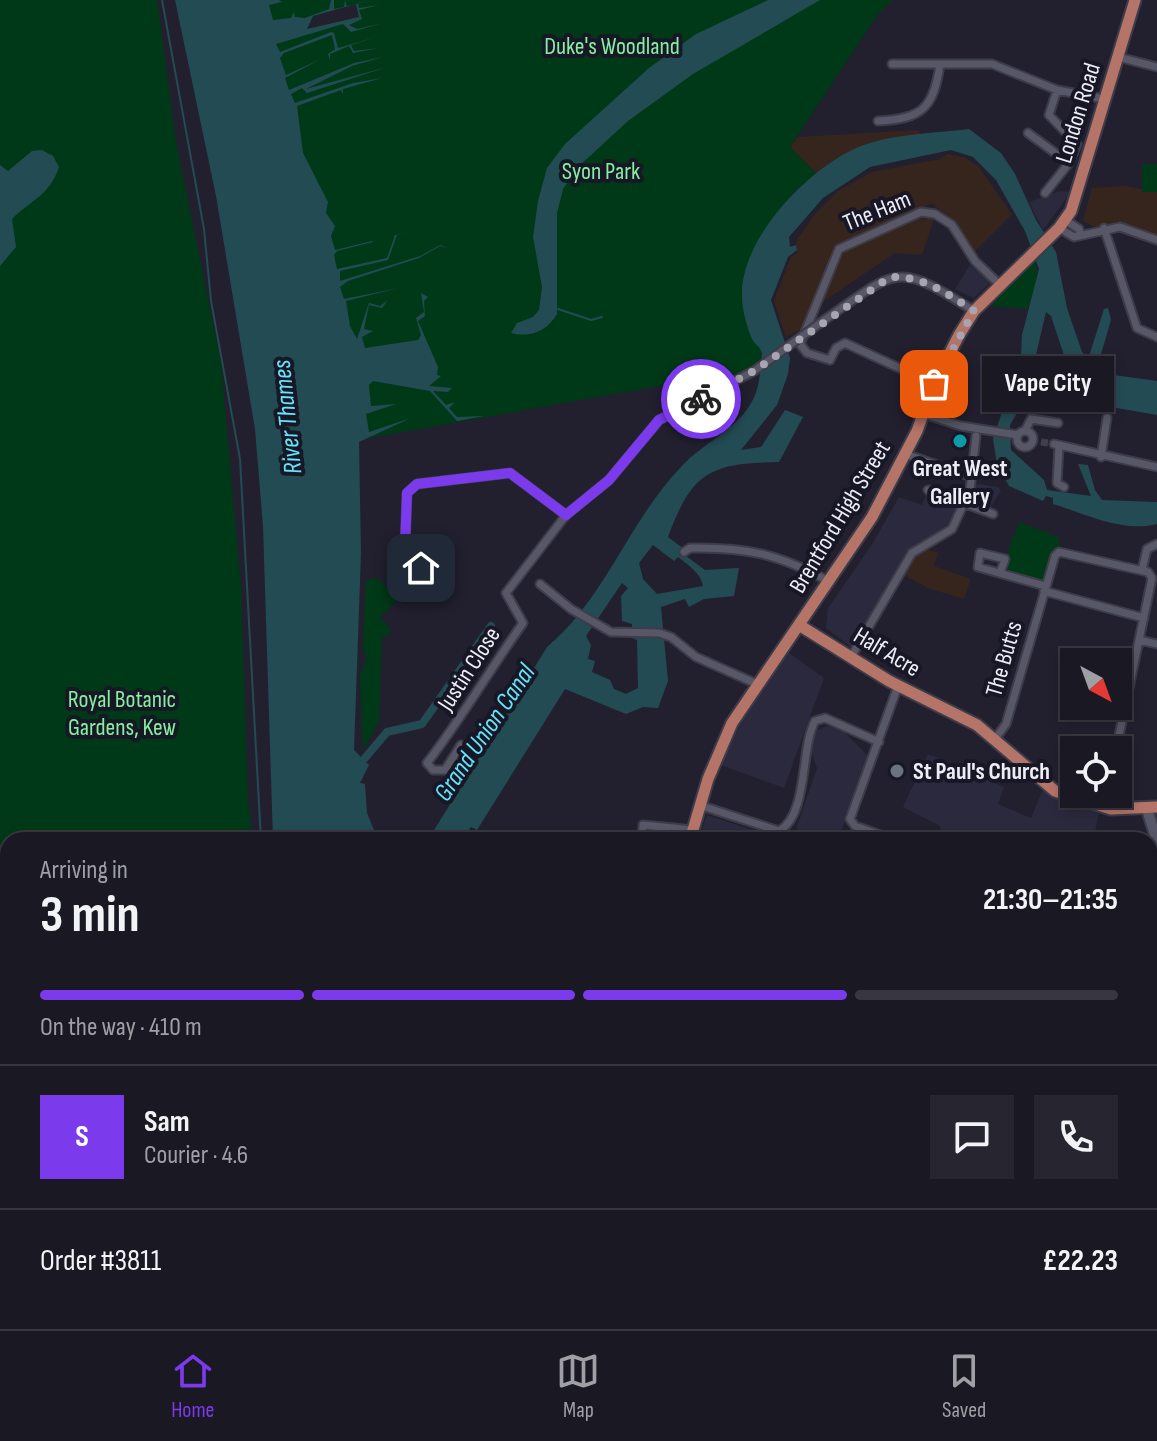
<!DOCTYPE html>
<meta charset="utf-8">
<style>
body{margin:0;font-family:"Sofia Sans Condensed",sans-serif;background:#272530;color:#f1f3f6;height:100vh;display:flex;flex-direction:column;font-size:30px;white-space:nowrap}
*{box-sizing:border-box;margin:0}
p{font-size:26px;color:#9fa0a6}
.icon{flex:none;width:44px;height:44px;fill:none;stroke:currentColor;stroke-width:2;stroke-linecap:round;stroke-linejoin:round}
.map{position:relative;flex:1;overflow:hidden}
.details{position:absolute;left:0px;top:832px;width:1158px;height:498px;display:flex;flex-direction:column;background:#1a1823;border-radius:24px 24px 0 0;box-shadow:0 4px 12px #0003,0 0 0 2px #383741}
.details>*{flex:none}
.needle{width:52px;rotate:139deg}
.fabs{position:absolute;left:1060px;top:648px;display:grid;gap:16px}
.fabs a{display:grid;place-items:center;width:72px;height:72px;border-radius:0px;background:#1a1823;box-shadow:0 4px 12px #0003,0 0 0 2px #383741;font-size:40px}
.pin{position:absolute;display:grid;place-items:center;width:68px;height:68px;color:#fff;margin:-34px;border-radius:16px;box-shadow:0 4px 12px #0006}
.courier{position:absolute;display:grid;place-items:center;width:80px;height:80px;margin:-40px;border:6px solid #7c3aed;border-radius:50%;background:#fff;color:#222;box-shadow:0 2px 10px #0007}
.bubble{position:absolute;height:56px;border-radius:0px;background:#1a1823;box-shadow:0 4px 12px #0003,0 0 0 2px #383741;font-size:26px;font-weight:700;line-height:56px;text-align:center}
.overview em{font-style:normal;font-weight:700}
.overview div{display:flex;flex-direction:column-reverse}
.overview{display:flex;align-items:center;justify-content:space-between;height:136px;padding:0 40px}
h1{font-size:52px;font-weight:700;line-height:60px}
.bar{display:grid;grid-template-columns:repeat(4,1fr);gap:12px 8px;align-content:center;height:96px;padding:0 40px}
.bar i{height:10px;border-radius:6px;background:#383741}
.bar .on{background:#7c3aed}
.bar p{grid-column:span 4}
.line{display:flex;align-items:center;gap:20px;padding:0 40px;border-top:2px solid #383741}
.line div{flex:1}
.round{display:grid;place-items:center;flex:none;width:84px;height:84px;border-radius:0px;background:#272530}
.menu{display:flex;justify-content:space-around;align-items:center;height:112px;border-top:2px solid #383741;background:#1a1823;font-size:22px;color:#9fa0a6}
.menu a{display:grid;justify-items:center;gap:4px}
.menu .on{color:#7c3aed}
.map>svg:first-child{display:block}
.built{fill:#2b293d}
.industrial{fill:#36251d}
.green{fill:#003917;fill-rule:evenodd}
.water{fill:#234b53;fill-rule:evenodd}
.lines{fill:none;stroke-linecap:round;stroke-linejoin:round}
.stream{stroke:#234b53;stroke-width:2}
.canal{stroke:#234b53;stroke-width:8}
.street-tunnel{stroke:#413f4d;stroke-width:7;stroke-dasharray:7 3.5;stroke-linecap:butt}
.street-casing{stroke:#3d3c48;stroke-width:11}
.secondary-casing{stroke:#3d3c48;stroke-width:14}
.primary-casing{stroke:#3d3c48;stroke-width:15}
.street{stroke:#585767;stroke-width:7}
.secondary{stroke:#585767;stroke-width:10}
.primary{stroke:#b57468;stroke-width:11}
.rail{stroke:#a7a6b2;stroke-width:2;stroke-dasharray:10 10;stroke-linecap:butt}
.street-bridge-casing{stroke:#3d3c48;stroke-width:11;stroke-linecap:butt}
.street-bridge{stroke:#585767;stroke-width:7}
.done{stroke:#a7a5b1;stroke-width:8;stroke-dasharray:0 14.4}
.route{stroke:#7c3aed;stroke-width:10}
.culture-dot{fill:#0f9aa8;stroke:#181725;stroke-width:3}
.worship-dot{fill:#6b7280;stroke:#181725;stroke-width:3}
.labels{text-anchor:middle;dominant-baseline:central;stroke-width:8;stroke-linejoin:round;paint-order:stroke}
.park-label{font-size:24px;fill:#85efa2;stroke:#181725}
.street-label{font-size:24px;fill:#eeedf7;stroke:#181725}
.poi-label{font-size:24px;font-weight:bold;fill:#eeedf7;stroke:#181725}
.water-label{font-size:26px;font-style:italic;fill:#63e5fb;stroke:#181725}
</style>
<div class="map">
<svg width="1157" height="1329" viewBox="0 0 1157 1329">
<rect width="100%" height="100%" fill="#22202f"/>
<path class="built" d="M1059,191L1071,192L1043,230L1029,202Z
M970,265L991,282L974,298L955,289Z
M971,483L998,487L1001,491L987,512L965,503L952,529L920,547L855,650L826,628L828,608L871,546L899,497L922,505L928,490L964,502Z
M789,653L824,678L784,788L721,765L751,702Z
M828,726L844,732L868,756L838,840H807L794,836L817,768L810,749L817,730Z
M928,754L1004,787L998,804L1031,818L1043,789L1058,800L1099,813L1093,840H942L940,826L903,807Z
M707,815L768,835L767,840H698Z"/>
<path class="industrial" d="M918,130L921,135L865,145L816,173L790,147L798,137Z
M947,154L964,157L978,166L1012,214L973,253L955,224L932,203L836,245L803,328L786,337L774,301L791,257L797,253L796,241L815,214L838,191L872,172L940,159Z
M1125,186L1157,192V235L1120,224L1094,227L1083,221L1092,188Z
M915,219H934L922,255L895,253L821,303L844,251Z
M920,547L938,553L934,566L971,579L964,599L928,588L900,573Z
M1157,1219L1156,1329H1098L1102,1322H1150V1232Z"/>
<path class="green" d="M0,0H157L176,142L221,363L241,589L248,800L253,840H8V1322H243L241,1329H0Z
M246,0H892L878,14L790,147L816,173L790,196L761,348V363L691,403L676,383L358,440ZM356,4L359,17L307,29L313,16Z
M1142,164H1157V192H1142Z
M1036,258L1037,282L1028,309L991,306Z
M1019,522L1059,537V552L1045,586L1000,573Z
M378,578L398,600L380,617L392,632L382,638L379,722L363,750L360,675L367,658L363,649L366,580Z"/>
<path class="water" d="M175,0H279L282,2L269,5L273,20L291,18L294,12L295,17L305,18L329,9L331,0H334V9L344,7L345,0L347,7L369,0L358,3L359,8L379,5L359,10L362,19L349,25L357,29L383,23L351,32L343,24L276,44L280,52L331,32L334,33L338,48L376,37L351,45L354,51L379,48L353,53L349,46L330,54V60L328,54L335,49L332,35L284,53L280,58L286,75L321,59L285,78L289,90L354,63L383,57L352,66L306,89L387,67L307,93L302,88L291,94L295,103L353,83L382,78L343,89V94L341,90L297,106L303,153L328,202L326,213L335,226L331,236L335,250L372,241L380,248L373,242L337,251L334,255L337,269L387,258L395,235L408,233L397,235L388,260L340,271V281L420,256L440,245L448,248L440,246L419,258L348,281L340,287L344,299L399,288L346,301L350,326L357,339L369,303L380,306L388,300L382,308L369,305L364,329L373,331L362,337L365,348L418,340L421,335L416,318L424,312L421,293L428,297L424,301L425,316L418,321L438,367L437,375L441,376L429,386L452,388L448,392L433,391L446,405L455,402L449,408L457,417L484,416L457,421L430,391L373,381L369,385L371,406L396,404L366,414L369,432L411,418L359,442L361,553L354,750L369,765L360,783L365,784L367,813L378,840H273L263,526L255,429L216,196ZM356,4L359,17L307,29L313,16Z
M768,0H820L693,74L628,121L578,167L563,189L557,213V314C547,331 531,338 511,333L517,323L533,317L539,310L542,287L533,237L538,201L547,168L565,144L649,68L696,34Z
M969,129L1001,153L1015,174L1036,220L1056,252L1067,308L1082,352L1092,363L1090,353L1104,309L1108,308L1111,320L1097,368L1106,374L1157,381V415L1083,402L1082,405L1024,401L1010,425L1011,450L1044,480L1047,490L1091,496L1078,464L1088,465L1095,490L1102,500L1157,502V524C1124,533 1085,514 1053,504V498L1046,496L1043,501L1009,486L997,464L993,439L1021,355L1022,335L1039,269L1025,231L996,180L973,157L951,150L870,167L823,198L789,237L790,247L796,245L797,250L788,257L771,300L790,358L788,374L777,405L741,450L761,447L785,410L803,417L779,462C711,463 692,471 668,537L684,549L682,553L705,570L739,568L734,596L704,599L689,607L685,599L661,607L668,681L658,708L643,707L626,714L565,689L477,830L471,827L462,840H428L547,647C606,598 629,520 682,466C702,444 735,430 750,405C760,389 760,373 762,353C760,346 755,345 752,339C747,327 742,310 742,297C739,239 810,166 861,146C893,134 935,133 969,129ZM1046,312L1051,316L1064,355L1061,370L1069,393L1066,397L1028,389ZM653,545L674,561L678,557C688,565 701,573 703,586L657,594L643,579L639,563ZM622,583L628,588L621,596L622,621L632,624V638L637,640L638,688L626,694L614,689L610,680L592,672L595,661L588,659L591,645L586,636Z
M42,150L53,156L59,167C50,195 31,200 12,219L16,247L0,266V165L8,171L32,151Z
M272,1322H358L356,1329H270Z
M400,1322H469L467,1329H401L392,1325Z"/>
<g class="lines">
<path class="stream" d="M162,0L204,229L211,301L240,459L261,840
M558,309L591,320L602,317"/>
<path class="canal" d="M365,758L387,732L422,724L491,626"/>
<path class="street-tunnel" d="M1041,442L1054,444"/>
<defs>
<path id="street" d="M1118,57L1157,67
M892,64H940
M878,121C922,119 934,108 940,64H992L1057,90L1105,99
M1028,133L1069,163L1077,144L1049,115L1057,90
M1045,193L1069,163
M1065,220L1079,229L1080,234
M1059,228L1074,237L1120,227L1157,240
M1104,228L1137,328L1157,337
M823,321C898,269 894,260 974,311
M830,360L807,353L800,344L839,249L921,212L935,214L952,225L975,261L1000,285
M830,360L836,348L845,343L934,384
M924,414L961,426L1018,435
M1025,431L1031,419L1058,423
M1017 439a8 8 0 1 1 16 0a8 8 0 1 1-16 0Z
M1054,444L1157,467
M1059,446L1057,483L1064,487
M905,454L972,477
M1101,457L1107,418
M928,490L993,514
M684,552L690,548C747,547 779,554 830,582
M421,568L405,548L407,493L417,484L510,473L566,515
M1142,570L1147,549L1157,544
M1000,573L1005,559L980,553L978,567L1045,586
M540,584L571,609L611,632L659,633L671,637L696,657L757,684
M1044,591L1144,618
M1139,640L1157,644
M851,657L912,553L952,529L970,490L976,436
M995,739L1006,724L1055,556L1059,552L1148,572L1152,578L1116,750
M461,745L445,770H433L427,763C462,718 490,669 523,623L506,593L566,515L609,480L659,420L754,371
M699,805L779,831C809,814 800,748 815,721L825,718L879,742
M642,840L643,825L693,830
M894,840L855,826L850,819L898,686
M1150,878L1157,870
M1150,1036L1157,1023
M1150,1109L1157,1113
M1150,1167L1154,1169
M618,1329L621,1322
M804,1329L808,1322
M1011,1329L1015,1322"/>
<path id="secondary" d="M1147,809L1157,841
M859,1322L876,1329"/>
<path id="primary" d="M799,625L889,681L977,725L1055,791L1111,809L1157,807
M690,840L708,779L732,723L872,517L917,431L934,384L959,335L974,311L1059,228L1071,211L1135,0
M524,1329L531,1322"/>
</defs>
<use href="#street" class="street-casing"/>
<use href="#secondary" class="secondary-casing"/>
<use href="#primary" class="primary-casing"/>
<use href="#street" class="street"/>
<use href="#secondary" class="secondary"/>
<use href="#primary" class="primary"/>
<path class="rail" d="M1150,1207L1157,1195
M1078,1329L1083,1322"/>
<defs>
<path id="street-bridge" d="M754,371L823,321"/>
</defs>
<use href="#street-bridge" class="street-bridge-casing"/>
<use href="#street-bridge" class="street-bridge"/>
</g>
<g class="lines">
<path class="done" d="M701,399L754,371L890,277C924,276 946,293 974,311L934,384"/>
<path class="route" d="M421,568L405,548L407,493L417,484L510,473L566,515L609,480L659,420L701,399"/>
</g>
<circle class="culture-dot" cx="960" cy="441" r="8"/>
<circle class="worship-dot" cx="897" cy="771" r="8"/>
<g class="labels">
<g class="park-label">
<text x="612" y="46">Duke's Woodland</text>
<text x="601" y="171">Syon Park</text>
<text x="122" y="699">Royal Botanic<tspan x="122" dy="28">Gardens, Kew</tspan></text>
</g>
<g class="street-label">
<text transform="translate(1078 113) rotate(-73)">London Road</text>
<text transform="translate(877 211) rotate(-22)">The Ham</text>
<text transform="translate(840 517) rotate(-59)">Brentford High Street</text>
<text transform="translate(887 652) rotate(31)">Half Acre</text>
<text transform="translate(1004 659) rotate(-74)">The Butts</text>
<text transform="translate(469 669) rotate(-57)">Justin Close</text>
</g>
<g class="poi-label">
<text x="960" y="468">Great West<tspan x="960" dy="28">Gallery</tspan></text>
<text x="913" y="771" text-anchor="start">St Paul's Church</text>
</g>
<g class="water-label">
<text transform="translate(288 417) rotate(-96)">River Thames</text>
<text transform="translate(485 733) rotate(-56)">Grand Union Canal</text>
</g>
</g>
</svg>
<div class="fabs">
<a><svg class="needle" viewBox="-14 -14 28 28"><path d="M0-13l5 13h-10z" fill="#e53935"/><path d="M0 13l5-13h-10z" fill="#9fa0a6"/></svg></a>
<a><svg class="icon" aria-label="locate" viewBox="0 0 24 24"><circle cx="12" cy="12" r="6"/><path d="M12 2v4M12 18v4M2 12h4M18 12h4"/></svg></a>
</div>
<div class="pin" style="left:934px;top:384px;background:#ea580c"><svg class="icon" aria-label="bag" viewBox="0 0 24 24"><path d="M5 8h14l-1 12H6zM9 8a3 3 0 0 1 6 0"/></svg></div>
<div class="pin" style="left:421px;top:568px;background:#1f2937"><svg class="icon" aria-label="home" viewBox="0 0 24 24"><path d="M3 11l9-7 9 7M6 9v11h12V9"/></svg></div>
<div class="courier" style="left:701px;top:399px"><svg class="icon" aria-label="bike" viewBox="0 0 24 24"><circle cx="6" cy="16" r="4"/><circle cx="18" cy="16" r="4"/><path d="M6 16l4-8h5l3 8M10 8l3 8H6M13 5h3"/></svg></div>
<div class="bubble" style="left:982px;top:356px;width:132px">Vape City</div>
<section class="details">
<div class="overview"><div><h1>3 min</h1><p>Arriving in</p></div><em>21:30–21:35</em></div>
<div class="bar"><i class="on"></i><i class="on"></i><i class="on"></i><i></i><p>On the way · 410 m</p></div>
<div class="line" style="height:144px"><b class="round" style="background:#7c3aed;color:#fff">S</b><div><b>Sam</b><p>Courier · 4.6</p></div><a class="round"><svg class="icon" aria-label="chat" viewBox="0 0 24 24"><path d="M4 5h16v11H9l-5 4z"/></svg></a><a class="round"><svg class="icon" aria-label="phone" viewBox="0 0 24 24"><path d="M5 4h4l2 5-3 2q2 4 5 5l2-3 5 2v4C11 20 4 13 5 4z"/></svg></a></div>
<div class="line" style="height:104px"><div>Order #3811</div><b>£22.23</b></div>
</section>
</div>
<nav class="menu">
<a class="on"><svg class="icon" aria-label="home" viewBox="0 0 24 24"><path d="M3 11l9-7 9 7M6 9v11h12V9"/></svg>Home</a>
<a><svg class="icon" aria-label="map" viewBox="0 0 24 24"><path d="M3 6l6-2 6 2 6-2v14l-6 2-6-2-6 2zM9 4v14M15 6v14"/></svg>Map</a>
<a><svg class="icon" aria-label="saved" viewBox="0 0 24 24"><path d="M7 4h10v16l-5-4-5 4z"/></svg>Saved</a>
</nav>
